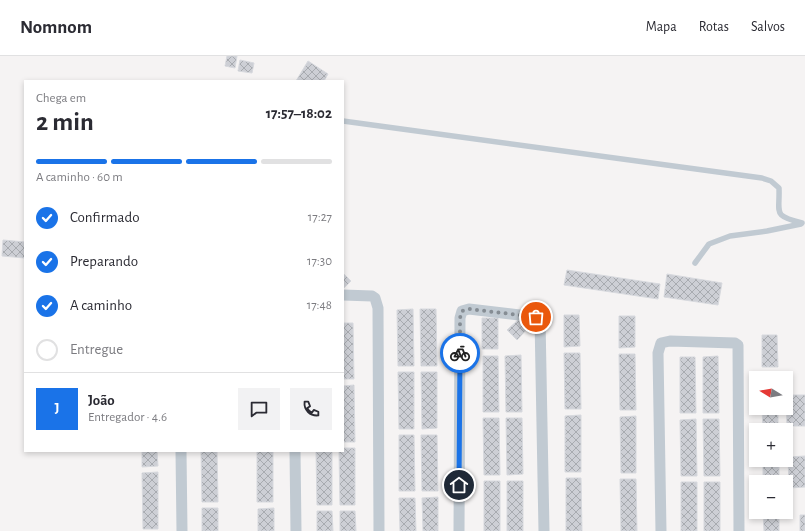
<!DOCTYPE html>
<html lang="pt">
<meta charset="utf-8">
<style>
body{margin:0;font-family:"Alegreya Sans",sans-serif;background:#f2f2f3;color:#2b2b33;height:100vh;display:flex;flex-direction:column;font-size:15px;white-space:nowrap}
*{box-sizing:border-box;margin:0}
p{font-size:13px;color:#7c7c81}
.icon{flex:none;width:22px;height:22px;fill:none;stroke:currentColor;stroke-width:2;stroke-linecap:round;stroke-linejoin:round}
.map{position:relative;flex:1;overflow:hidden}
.drawer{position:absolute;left:24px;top:24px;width:320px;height:372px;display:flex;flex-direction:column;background:#fff;border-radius:0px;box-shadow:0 2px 6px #0003}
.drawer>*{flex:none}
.needle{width:26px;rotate:281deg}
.fabs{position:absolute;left:749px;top:315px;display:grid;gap:8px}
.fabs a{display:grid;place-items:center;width:44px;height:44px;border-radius:0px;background:#fff;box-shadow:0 2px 6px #0003;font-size:20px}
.pin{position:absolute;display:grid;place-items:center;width:34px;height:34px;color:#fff;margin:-17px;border:2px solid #fff;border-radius:50%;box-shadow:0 1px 4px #0007}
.courier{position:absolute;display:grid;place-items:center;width:40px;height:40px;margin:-20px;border:3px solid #1a73e8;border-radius:50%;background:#fff;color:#222;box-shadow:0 1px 5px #0007}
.headline em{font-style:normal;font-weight:700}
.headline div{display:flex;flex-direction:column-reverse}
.headline{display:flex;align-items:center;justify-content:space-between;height:68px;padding:0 12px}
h1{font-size:26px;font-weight:700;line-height:30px}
.bar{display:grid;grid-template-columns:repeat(4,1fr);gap:6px 4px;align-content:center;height:48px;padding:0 12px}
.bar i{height:5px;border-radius:3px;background:#e1e1e2}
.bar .on{background:#1a73e8}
.bar p{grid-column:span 4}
.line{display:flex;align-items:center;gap:10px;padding:0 12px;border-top:1px solid #e1e1e2}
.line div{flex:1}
.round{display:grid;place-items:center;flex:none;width:42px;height:42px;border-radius:0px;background:#f2f2f3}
ol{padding:0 12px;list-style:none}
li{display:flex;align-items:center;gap:12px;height:44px}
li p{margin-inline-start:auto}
li .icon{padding:4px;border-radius:50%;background:#1a73e8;color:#fff;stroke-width:4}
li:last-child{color:#7c7c81}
li i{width:22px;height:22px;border:2px solid #e1e1e2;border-radius:50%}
header{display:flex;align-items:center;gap:24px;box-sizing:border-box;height:56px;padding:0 20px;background:#fff;border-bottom:1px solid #e1e1e2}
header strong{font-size:19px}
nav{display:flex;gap:22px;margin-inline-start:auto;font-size:14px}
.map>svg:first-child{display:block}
.building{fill:url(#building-cross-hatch);stroke:#d7d9de}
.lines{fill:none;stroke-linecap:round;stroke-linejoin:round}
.lane{stroke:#c1cad2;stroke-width:5.5}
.street{stroke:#c1cad2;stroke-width:11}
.done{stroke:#868d94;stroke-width:4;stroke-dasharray:0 7.2}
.route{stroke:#1a73e8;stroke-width:5}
</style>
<header>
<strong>Nomnom</strong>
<nav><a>Mapa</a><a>Rotas</a><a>Salvos</a></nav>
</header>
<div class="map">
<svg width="805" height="475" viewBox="0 0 805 475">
<defs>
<pattern id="building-cross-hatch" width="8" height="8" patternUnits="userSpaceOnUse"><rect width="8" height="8" fill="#cdcfd5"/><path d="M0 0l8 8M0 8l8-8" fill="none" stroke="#a8abb0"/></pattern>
</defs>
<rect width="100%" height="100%" fill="#f5f3f3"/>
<path class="building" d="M227,0H237L235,12L225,10Z
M240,4L254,7L252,17L238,15Z
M308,5L328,18L324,25H296Z
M3,184L25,186V202L2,200Z
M567,214L660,228L658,243L564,229Z
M343,217L351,225L343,233Z
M667,218L722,227L718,249L664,241Z
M413,253L414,310H398L397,254Z
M420,253H436L437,310H421Z
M564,259H579L580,290L564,291Z
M619,260H635V291L619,292Z
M482,262H498V293H482Z
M518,264L527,273L517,284L507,274Z
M343,267H353L354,323H343Z
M762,279H777L778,311H762Z
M564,297H580L581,353H565Z
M619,298H635L636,354H620Z
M521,299L522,356H506L505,300Z
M483,300H498L499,356H483Z
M718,300L719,357H703V301Z
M680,301H695L696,357H680Z
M398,316H414V373H399Z
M421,316H437V372L422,373Z
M762,317H778V322H762Z
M354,329L355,386H343V330Z
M786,339H805V370H787Z
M762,352H778V374H763Z
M581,359V416H565V360Z
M636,360V417H621L620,361Z
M483,362H499L500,419H484Z
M506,362H522L523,418L507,419Z
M696,363L697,420H681L680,364Z
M703,363H719L720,420H704Z
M399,379H414L415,435H399Z
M421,379H437L438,435H422Z
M343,392H355V449H340L339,395H343Z
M142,395H157L158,410L142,411Z
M201,395H217L218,446H202Z
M257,395H273V446H257Z
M316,395H332V449H317Z
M805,400V431L789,432L788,401Z
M763,404H779V426H763Z
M158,416V473H143L142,417Z
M566,422H581L582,475H566Z
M620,423H636L637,475H621Z
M484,425H500V475H484Z
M507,425H523V475H507Z
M681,426H697V475H681Z
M704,426H720V475H704Z
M438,441V475H423L422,442Z
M399,442H415L416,475H400Z
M202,452H218V475H202Z
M274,452V475H258V453Z
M317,455H332L333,475H317Z
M340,455H355L356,475H340Z
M763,456H779V475H764Z
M800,459H805V475H800Z"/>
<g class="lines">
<path class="lane" d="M343,65L762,122L771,125L779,132C780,158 772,159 802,167
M695,207L709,188L730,180L767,175L801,168"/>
<path class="street" d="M343,239L372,240L375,242L378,252L379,475
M181,395L182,475
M295,395L296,475
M459,475L460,262L462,255L469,253L536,261L540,263L544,475
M661,475L658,297L661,287L670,285L735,287L738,289L739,475"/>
</g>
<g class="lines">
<path class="done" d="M460,297V262L462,255L469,253L536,261"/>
<path class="route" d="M459,429L460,297"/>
</g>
</svg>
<div class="fabs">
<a><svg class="needle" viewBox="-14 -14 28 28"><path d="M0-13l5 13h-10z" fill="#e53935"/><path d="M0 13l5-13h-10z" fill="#7c7c81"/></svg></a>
<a>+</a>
<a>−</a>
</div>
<div class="pin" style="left:536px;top:261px;background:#ea580c"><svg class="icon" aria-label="bag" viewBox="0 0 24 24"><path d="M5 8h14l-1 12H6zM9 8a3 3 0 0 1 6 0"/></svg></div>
<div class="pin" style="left:459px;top:429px;background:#1f2937"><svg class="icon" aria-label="home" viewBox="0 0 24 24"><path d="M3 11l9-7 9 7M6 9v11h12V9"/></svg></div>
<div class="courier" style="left:460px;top:297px"><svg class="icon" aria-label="bike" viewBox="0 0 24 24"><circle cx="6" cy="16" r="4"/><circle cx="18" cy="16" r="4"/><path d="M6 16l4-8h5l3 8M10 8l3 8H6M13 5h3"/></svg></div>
<section class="drawer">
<div class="headline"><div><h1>2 min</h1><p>Chega em</p></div><em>17:57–18:02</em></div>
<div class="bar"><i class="on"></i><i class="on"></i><i class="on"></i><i></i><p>A caminho · 60 m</p></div>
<ol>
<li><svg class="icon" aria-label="check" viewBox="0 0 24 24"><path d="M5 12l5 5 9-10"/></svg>Confirmado<p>17:27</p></li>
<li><svg class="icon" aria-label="check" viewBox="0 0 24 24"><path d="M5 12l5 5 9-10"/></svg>Preparando<p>17:30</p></li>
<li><svg class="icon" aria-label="check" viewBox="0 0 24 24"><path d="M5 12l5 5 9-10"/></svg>A caminho<p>17:48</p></li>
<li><i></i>Entregue</li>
</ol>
<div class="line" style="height:72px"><b class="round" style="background:#1a73e8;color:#fff">J</b><div><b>João</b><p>Entregador · 4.6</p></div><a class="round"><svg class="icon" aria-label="chat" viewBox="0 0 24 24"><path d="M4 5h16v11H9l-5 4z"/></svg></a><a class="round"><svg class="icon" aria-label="phone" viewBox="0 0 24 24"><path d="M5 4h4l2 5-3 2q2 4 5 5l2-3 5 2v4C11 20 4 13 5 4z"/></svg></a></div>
</section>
</div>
